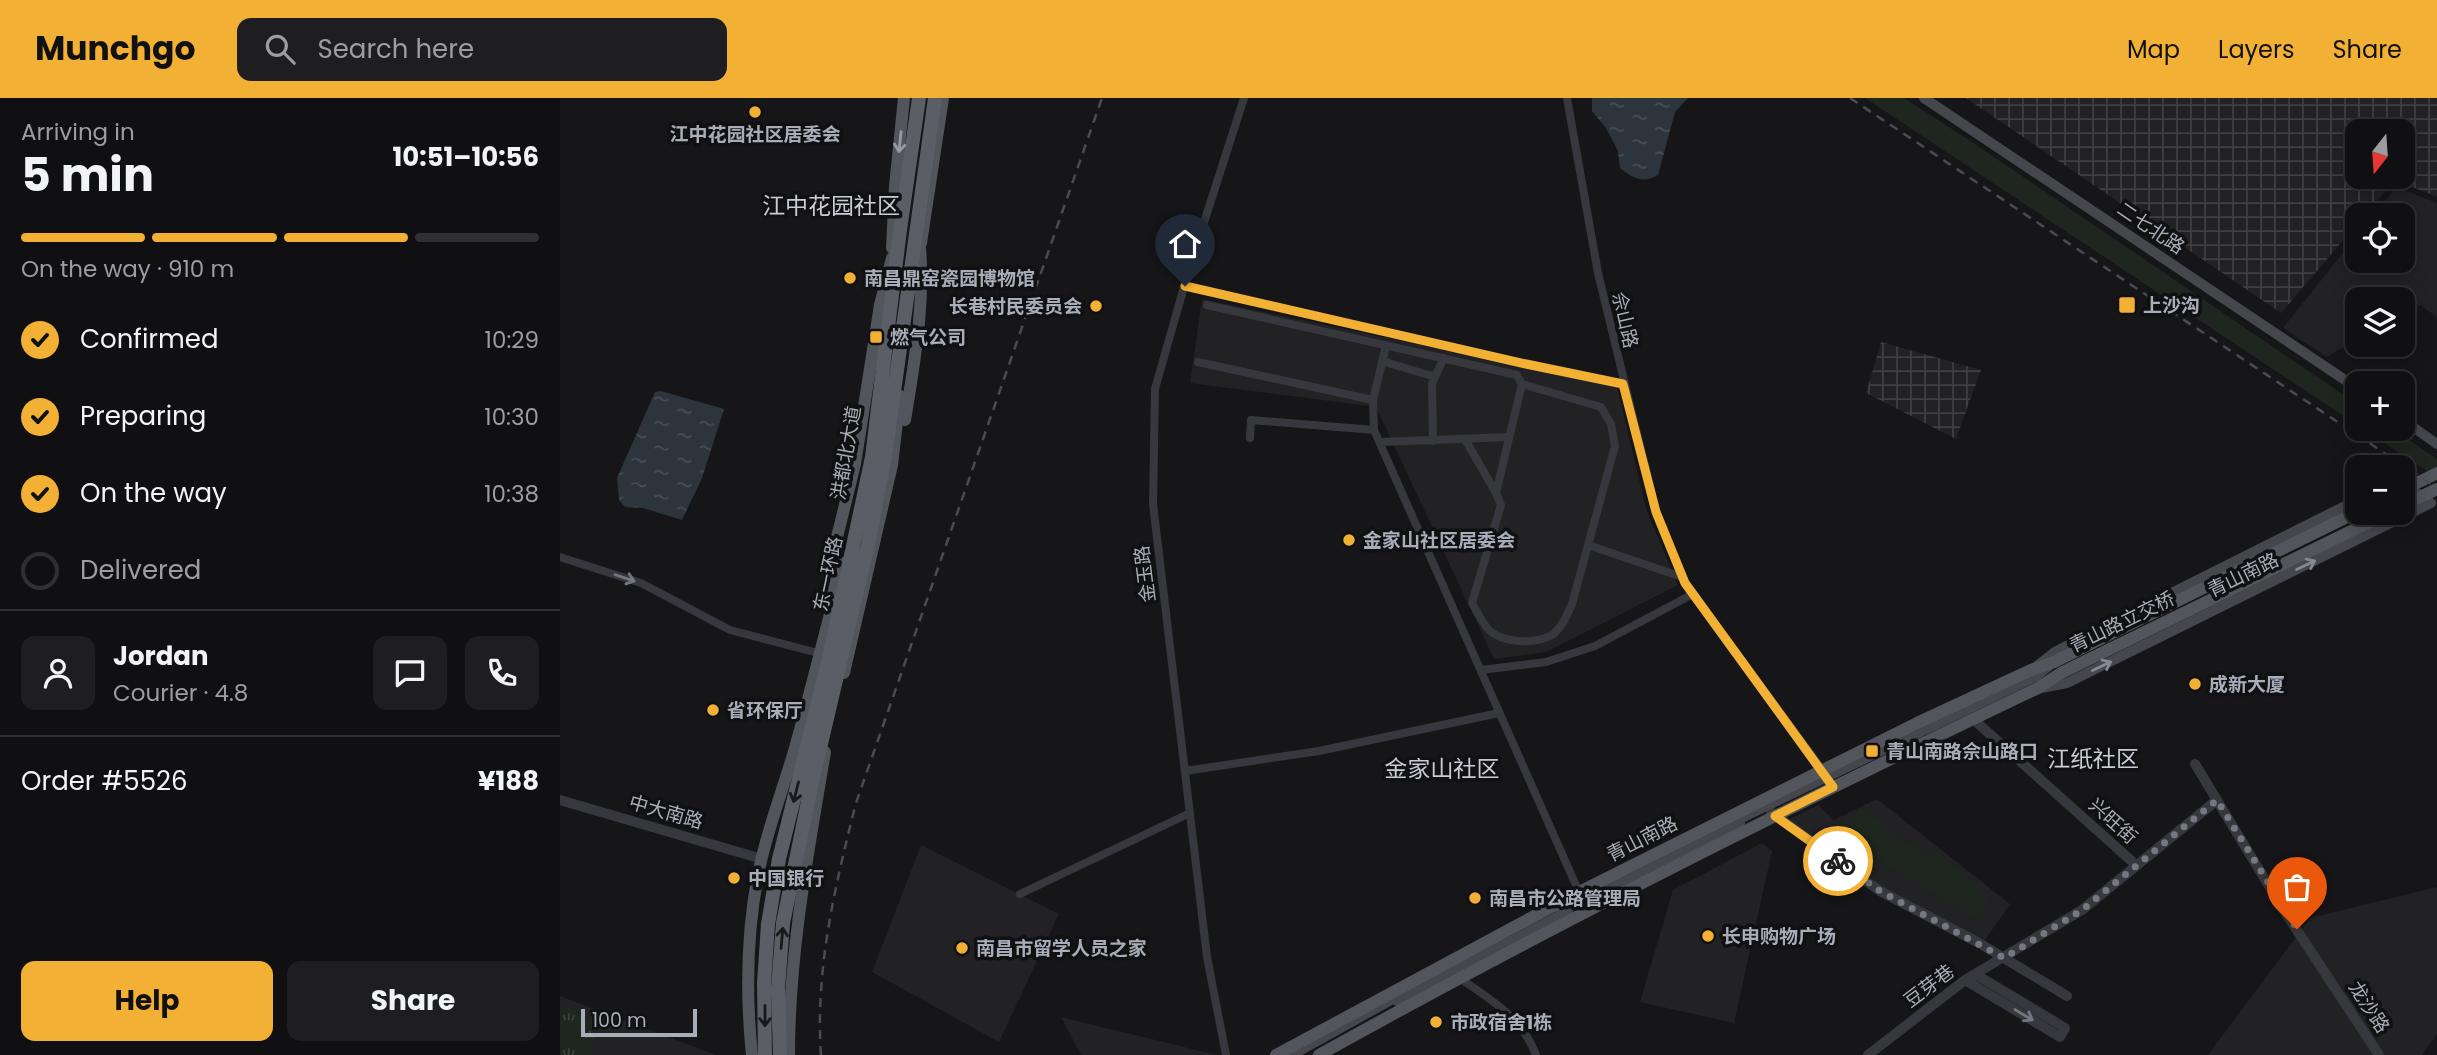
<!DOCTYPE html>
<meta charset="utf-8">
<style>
body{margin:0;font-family:Poppins,"Noto Sans SC",sans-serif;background:#1e1e20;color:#f1f3f6;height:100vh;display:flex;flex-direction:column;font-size:26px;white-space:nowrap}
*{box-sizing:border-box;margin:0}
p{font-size:23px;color:#9c9d9f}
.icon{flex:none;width:38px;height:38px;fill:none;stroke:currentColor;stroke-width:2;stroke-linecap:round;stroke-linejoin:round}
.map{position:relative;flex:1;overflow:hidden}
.sheet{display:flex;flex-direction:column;background:#101012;width:560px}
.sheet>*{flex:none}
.needle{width:46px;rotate:197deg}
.controls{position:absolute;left:1785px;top:21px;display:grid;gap:14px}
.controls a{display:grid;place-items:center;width:70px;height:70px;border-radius:14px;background:#101012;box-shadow:0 4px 18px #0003,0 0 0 2px #303032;font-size:35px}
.scale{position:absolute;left:21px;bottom:18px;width:116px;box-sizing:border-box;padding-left:7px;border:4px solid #a8adb8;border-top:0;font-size:19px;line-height:24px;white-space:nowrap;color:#a8adb8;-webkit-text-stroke:5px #111113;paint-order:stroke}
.pin{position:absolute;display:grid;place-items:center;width:60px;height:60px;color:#fff;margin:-72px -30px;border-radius:50% 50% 50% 0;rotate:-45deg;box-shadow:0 0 7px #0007}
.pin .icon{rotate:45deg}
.courier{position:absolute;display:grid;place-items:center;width:70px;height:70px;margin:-35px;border:5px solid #f2b134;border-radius:50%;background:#fff;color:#222;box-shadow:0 2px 9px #0007}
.headline em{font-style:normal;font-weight:700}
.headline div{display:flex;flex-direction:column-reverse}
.headline{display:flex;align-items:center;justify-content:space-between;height:119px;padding:0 21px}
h1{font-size:46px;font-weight:700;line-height:52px}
.bar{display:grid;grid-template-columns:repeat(4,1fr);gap:10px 7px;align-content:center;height:84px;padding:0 21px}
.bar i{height:9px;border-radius:5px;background:#303032}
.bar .active{background:#f2b134}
.bar p{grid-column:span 4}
.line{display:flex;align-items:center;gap:18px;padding:0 21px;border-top:2px solid #303032}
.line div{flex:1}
.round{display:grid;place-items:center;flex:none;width:74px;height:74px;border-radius:14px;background:#1e1e20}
ol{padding:0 21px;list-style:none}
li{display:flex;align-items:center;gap:21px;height:77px}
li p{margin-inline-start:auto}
li .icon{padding:7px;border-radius:50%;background:#f2b134;color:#111;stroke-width:4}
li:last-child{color:#9c9d9f}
li i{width:38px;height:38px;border:4px solid #303032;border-radius:50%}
.action{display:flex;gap:14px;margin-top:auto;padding:14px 21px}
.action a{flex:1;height:80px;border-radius:14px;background:#f2b134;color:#111;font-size:28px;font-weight:700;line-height:80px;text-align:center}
.action a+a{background:#1e1e20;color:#f1f3f6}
header{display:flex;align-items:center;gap:42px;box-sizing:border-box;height:98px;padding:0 35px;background:#f2b134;color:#111}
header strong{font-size:33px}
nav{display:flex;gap:38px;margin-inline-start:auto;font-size:24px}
.search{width:490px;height:63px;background:#1e1e20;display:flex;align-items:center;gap:18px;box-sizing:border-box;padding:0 24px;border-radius:14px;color:#9c9d9f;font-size:26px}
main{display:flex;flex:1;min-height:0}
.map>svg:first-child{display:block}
.built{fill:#222225}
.industrial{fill:url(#industrial-grid);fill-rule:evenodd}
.grass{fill:url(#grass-tufts)}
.park{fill:#1e261f}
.water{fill:url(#water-ripples)}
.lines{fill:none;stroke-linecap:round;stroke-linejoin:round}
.minor{stroke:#37383d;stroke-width:8}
.tertiary{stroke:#37383d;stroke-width:10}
.secondary{stroke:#45474d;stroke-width:10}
.primary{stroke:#53555c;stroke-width:12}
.trunk{stroke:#5b5e65;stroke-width:14}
.rail{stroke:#4a4c52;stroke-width:2.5;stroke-dasharray:9 7;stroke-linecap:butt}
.oneway{stroke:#979ba6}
.oneway2{stroke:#858993}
.oneway3{stroke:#757881}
.oneway4{stroke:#18191b}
.done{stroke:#757880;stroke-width:7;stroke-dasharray:0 12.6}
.route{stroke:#f2b134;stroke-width:9}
.poi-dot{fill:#f2b134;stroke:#111113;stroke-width:2.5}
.labels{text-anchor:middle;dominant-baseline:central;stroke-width:7;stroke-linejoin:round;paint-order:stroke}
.poi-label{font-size:19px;font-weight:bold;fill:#a8adb8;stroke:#111113;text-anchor:start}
.street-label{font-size:19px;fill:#a8adb8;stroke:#111113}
.quarter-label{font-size:23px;fill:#c9ccd4;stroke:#111113}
</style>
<header>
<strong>Munchgo</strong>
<div class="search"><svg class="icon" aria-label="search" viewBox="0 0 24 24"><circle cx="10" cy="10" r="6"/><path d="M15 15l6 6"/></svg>Search here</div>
<nav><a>Map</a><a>Layers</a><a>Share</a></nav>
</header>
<main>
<section class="sheet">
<div class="headline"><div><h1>5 min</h1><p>Arriving in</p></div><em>10:51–10:56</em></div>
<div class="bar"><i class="active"></i><i class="active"></i><i class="active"></i><i></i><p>On the way · 910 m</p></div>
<ol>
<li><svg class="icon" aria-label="check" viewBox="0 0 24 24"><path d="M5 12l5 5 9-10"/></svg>Confirmed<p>10:29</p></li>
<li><svg class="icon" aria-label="check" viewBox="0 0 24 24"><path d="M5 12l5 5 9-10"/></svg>Preparing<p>10:30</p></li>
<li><svg class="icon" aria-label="check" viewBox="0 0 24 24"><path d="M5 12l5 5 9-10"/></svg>On the way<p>10:38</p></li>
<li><i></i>Delivered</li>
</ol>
<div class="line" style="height:126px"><a class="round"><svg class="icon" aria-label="person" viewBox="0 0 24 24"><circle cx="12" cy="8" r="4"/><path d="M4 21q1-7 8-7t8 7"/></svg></a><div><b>Jordan</b><p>Courier · 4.8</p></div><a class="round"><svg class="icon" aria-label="chat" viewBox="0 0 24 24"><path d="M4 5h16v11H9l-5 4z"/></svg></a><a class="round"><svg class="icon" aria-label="phone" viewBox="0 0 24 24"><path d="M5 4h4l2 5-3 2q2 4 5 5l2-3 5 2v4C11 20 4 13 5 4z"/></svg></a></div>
<div class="line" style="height:91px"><div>Order #5526</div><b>¥188</b></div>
<div class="action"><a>Help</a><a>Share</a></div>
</section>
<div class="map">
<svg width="1877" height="957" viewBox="0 0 1877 957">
<defs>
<pattern id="industrial-grid" width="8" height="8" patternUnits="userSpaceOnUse" patternTransform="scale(1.75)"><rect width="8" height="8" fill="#222225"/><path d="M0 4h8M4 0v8" fill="none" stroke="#3f3f43"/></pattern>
<pattern id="grass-tufts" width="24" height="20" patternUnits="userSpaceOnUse" patternTransform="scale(1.75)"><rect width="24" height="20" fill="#1e261f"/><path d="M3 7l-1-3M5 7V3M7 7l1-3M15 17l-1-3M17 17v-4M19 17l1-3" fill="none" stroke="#3c433d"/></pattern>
<pattern id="water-ripples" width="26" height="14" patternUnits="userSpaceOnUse" patternTransform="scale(1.75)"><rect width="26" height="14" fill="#2c353c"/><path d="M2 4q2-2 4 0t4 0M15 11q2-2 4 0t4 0" fill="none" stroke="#485056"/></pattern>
</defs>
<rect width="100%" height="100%" fill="#161618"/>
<path class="built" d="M1836,89L1877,105V219L1860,207L1843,216V201H1797V241L1767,259L1723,230L1797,137V163H1843V117H1813Z
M642,201L1057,288L1086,411L1118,487L986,554L934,561L816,309L630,285Z
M1317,701L1450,806L1423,845L1323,791L1228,722L1258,707L1274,722Z
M1202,745L1212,753L1174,925L1080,904L1113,792Z
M361,747L499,816L439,944L312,874Z
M1877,789V936L1862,957H1648L1750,820Z
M0,898L156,957H0Z
M501,919L657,957H521Z"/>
<path class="industrial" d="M1406,0H1877V99L1835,82L1805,117H1797V126L1721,215ZM1797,33H1843V79H1797Z
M1321,244L1421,272L1396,341L1306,295Z"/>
<path class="grass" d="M0,910H10L30,923L35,943L30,957H0Z"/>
<path class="park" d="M1305,0H1344L1412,44L1797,306V327Z
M1803,331H1833L1877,361V369L1867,373Z
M1303,711L1368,760L1376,752L1431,798L1415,821L1327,768L1278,726Z"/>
<path class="water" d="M1032,0H1128L1115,14L1098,77C1083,86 1073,80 1060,70L1058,53L1046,30L1032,13Z
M101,293L164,311L142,380L122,422L83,410L65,409L59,402L57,380L95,294Z"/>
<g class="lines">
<path class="minor" d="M1007,0L1038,175L1096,414L1125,485L1264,674
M625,188L966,266L1063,286
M647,207L957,277L962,286
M822,263L875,279
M638,264L813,302L826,248
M962,286L1041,309L1051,326L1055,348L1012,506C1007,517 1001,532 990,538C974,546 944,545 930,533C923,527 917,513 912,505L941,407L936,395Z
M813,302L814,332
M690,340L691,322L814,332L1019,794
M873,343L872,285L884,260
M906,343L936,395
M820,344L949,339
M1028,447L1122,479
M0,459L81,485L170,532L262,556
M921,572L986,564L1035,548L1133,496
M625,673L759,653L939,615
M460,796L630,715
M898,879C930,901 962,919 976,957
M666,957L647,859L593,406L595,291L629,171L684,0"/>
<path class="tertiary" d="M1413,621L1576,767
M1635,666L1723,811L1819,957
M0,702L202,761
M1211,714L1320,793L1419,845L1507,898
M1405,882L1500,939L1505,930L1415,876
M1308,957L1405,882L1522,812L1657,702"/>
<path class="secondary" d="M1364,0L1797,290
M1843,322L1877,346
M1477,568L1495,554L1524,539L1797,402
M1481,590L1507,585L1871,405L1843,385
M1171,725L1475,579L1489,568
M1057,787L1180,725
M999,811L1060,780
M837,903L1008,813
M732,957L840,897"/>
<path class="primary" d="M361,145L383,0
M332,150L335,88L344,0
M345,322C355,261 366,201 359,139
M1843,392L1877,375
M1843,407L1877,391
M270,502L268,476L295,366L320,207L332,160
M284,575L332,367L340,298
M192,957C186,899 187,834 198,777C206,734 223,692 235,650C252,588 267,527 283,465
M229,957C229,855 248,755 265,654
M716,957L1019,794L1357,625L1471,572L1494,564L1797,414
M759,957C994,826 1235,706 1478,590L1501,575L1828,415"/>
<path class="trunk" d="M205,957L204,885L208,826L219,761L270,556L312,359L340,132L359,0
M220,957L218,890L223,825L252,684L308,446L325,358L375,0"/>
<path class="rail" d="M1290,0L1877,390
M261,957C255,871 275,788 296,705L542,0"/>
</g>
<defs><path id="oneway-shaft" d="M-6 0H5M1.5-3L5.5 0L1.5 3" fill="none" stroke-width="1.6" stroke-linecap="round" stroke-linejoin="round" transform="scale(1.75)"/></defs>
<use class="oneway" href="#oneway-shaft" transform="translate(340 44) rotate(96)"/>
<g class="oneway2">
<use href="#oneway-shaft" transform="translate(1746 467) rotate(-26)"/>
<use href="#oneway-shaft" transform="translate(1542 568) rotate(-26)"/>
</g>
<g class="oneway3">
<use href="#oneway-shaft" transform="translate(65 480) rotate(18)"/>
<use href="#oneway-shaft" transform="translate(1464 917) rotate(31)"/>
</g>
<g class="oneway4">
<use href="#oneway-shaft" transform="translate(236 694) rotate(104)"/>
<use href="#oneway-shaft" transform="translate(222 840) rotate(-85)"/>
<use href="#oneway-shaft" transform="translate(205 918) rotate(90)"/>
</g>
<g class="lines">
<path class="done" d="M1278,763L1320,793L1444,860L1522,812L1657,702L1737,831"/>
<path class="route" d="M625,188L966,266L1063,286L1096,414L1125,485L1273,689L1215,718L1278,763"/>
</g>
<g class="poi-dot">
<circle cx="195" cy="14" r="7"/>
<circle cx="290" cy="180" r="7"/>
<rect x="1558" y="198" width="18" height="18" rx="3.5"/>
<circle cx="536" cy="208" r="7"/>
<rect x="309" y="232" width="14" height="14" rx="3.5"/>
<circle cx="789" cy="442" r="7"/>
<circle cx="1635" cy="586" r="7"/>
<circle cx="153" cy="612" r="7"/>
<rect x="1305" y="646" width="14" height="14" rx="3.5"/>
<circle cx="174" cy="780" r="7"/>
<circle cx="915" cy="800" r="7"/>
<circle cx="1148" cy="838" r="7"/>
<circle cx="402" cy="850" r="7"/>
<circle cx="876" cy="924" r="7"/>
</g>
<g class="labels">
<g class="poi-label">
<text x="195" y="36" text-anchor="middle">江中花园社区居委会</text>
<text x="304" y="180">南昌鼎窑瓷园博物馆</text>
<text x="1583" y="207">上沙沟</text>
<text x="522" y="208" text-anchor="end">长巷村民委员会</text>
<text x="330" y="239">燃气公司</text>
<text x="803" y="442">金家山社区居委会</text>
<text x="1649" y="586">成新大厦</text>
<text x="167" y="612">省环保厅</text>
<text x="1326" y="653">青山南路佘山路口</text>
<text x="188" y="780">中国银行</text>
<text x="929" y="800">南昌市公路管理局</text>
<text x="1162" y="838">长申购物广场</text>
<text x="416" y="850">南昌市留学人员之家</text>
<text x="890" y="924">市政宿舍1栋</text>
</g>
<g class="street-label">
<text transform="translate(1591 130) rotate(34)">二七北路</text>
<text transform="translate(1065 222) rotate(77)">佘山路</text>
<text transform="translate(286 355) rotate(-80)">洪都北大道</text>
<text transform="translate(268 476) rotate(-78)">东一环路</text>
<text transform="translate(585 476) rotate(-97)">金玉路</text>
<text transform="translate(1683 477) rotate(-26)">青山南路</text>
<text transform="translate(1562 524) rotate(-26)">青山路立交桥</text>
<text transform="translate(106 714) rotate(16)">中大南路</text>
<text transform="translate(1553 723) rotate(42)">兴旺街</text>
<text transform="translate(1082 741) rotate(-27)">青山南路</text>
<text transform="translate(1369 888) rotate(-37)">豆芽巷</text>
<text transform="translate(1809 909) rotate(57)">龙沙路</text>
</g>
<g class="quarter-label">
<text x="271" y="108">江中花园社区</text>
<text x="1533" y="661">江纸社区</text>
<text x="882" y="671">金家山社区</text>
</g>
</g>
</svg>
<div class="controls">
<a><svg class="needle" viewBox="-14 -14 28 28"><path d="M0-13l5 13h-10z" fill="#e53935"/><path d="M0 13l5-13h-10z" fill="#9c9d9f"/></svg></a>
<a><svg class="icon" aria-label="locate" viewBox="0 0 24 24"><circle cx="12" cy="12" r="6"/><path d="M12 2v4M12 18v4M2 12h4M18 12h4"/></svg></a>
<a><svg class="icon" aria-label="layers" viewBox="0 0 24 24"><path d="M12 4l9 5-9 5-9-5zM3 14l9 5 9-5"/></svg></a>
<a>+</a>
<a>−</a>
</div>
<div class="scale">100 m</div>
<div class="pin" style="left:1737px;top:831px;background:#ea580c"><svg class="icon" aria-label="bag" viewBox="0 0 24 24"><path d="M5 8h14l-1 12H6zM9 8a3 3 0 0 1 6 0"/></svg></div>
<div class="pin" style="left:625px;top:188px;background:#1f2937"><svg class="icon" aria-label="home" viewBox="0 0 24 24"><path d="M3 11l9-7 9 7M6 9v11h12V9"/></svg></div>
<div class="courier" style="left:1278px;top:763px"><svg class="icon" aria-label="bike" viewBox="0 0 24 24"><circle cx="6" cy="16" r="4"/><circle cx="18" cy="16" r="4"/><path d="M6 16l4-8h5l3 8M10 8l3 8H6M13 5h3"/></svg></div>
</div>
</main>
